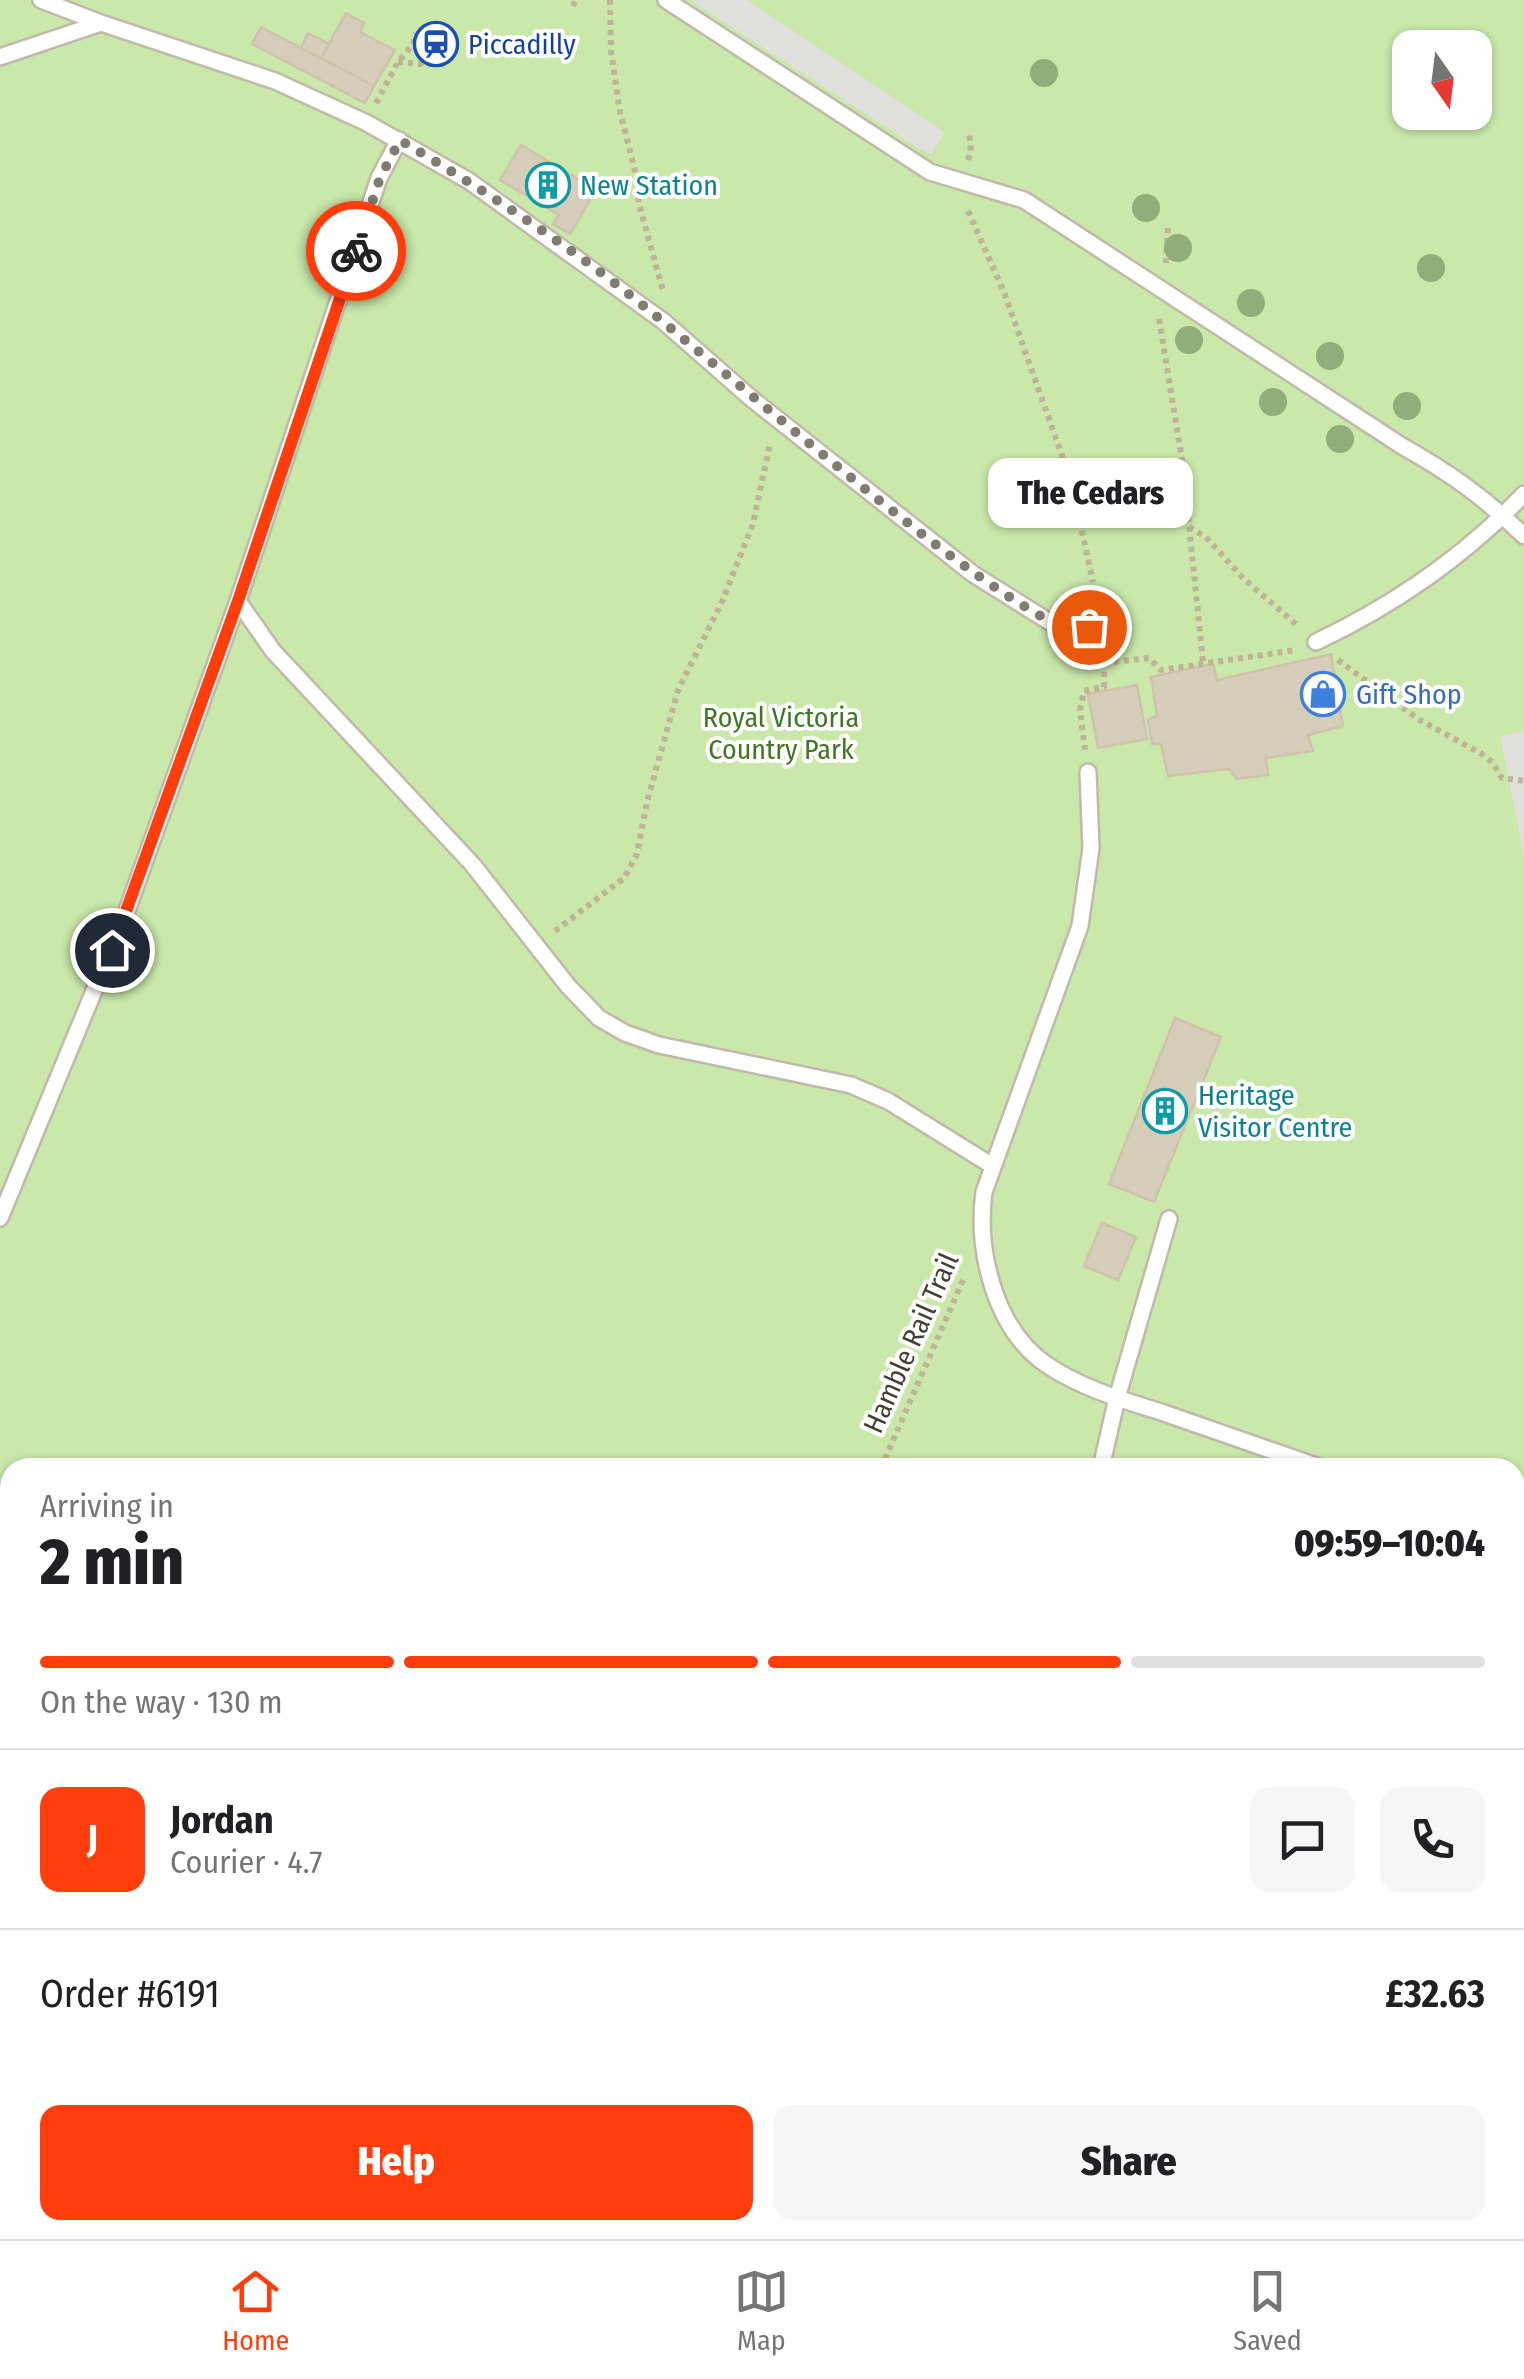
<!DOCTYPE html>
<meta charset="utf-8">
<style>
body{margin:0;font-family:"Fira Sans Condensed",sans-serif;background:#f6f6f6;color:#202124;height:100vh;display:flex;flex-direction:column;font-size:38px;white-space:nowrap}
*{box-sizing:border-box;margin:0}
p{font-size:32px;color:#757577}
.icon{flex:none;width:55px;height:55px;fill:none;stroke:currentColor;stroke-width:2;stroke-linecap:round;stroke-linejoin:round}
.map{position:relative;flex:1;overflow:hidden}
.drawer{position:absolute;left:0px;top:1458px;width:1525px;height:782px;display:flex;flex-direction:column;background:#fff;border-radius:30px 30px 0 0;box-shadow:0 2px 8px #0004}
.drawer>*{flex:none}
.needle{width:65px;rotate:166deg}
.buttons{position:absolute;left:1392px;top:30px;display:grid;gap:20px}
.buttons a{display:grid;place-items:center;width:100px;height:100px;border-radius:20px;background:#fff;box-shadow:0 2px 8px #0004;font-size:50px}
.pin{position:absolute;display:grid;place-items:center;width:85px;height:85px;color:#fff;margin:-42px;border:5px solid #fff;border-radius:50%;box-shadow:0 2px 10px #0007}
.courier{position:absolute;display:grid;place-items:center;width:100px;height:100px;margin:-50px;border:8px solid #ff3d0d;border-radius:50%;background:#fff;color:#222;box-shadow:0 2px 12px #0007}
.bubble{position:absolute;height:70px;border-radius:20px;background:#fff;box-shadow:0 2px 8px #0004;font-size:32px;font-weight:800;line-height:70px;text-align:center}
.head em{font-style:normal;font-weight:800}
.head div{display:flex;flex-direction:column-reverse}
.head{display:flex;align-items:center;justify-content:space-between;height:170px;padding:0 40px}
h1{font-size:65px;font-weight:800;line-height:75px}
.bar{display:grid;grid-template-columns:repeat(4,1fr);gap:15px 10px;align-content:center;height:120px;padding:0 40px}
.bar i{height:12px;border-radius:8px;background:#e0e0e0}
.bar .on{background:#ff3d0d}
.bar p{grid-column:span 4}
.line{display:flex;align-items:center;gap:25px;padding:0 40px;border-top:2px solid #e0e0e0}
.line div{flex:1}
.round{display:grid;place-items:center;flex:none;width:105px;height:105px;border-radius:20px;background:#f6f6f6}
.primary-button{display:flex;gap:20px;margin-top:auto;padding:20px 40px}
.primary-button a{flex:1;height:115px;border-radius:20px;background:#ff3d0d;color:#fff;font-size:40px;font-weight:800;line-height:115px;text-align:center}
.primary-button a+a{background:#f6f6f6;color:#202124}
.tab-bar{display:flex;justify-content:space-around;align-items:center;height:140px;border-top:2px solid #e0e0e0;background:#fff;font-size:28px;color:#757577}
.tab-bar a{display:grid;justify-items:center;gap:5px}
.tab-bar .on{color:#ff3d0d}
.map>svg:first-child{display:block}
.green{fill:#c9e8aa;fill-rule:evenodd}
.parking{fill:#e2e0dc}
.building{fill:#d7cdbb;stroke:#cfc3ab;stroke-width:2.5}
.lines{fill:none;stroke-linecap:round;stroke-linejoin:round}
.lane-casing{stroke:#c1b9a9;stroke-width:20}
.path{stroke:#c0b396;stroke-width:6;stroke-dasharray:5 5;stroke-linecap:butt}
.lane{stroke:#fff;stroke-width:15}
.tree{fill:#90ad7a}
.done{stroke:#817c71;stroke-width:10;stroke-dasharray:0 18}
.route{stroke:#ff3d0d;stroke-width:12}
.labels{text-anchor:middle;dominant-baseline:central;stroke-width:8;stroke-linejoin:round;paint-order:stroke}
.transit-label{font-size:28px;fill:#164399;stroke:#fff;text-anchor:start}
.culture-label{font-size:28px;fill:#0d838f;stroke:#fff;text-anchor:start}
.shop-label{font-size:28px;fill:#366cbe;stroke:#fff;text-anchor:start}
.park-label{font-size:28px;fill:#407725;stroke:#fff}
.street-label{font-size:28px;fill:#443e33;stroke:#fff}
</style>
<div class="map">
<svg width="1524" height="2239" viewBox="0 0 1524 2239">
<rect width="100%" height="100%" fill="#f2eee3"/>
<path class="green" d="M0,0H1524V2239H0ZM1410,48H1475V112H1410ZM10,1468H1515V2230H10Z"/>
<path class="parking" d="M690,0H747L945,132L932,154L923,151Z
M1524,731V856L1500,736Z"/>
<path class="building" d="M346,13L364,23L360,32L395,50L374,86L321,58Z
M261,27L374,86L365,103L252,44Z
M308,33L329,44L321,58L301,48Z
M521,145L596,190L570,234L553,224L559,215L500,180Z
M1331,654L1343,726L1308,735L1313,751L1266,758L1268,775L1237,779L1229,769L1168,776L1161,744H1152L1148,720L1157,715L1151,677L1213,664L1217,680Z
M1137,685L1147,739L1098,748L1088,694Z
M1175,1018L1221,1037L1154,1202L1109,1184Z
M1102,1223L1136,1237L1118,1280L1084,1266Z"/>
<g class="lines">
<defs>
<path id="lane" d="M41,0L101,23L275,81L367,123L469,181L663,321L752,399L973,574L1048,621L1078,634L1089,627L1093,605
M666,0L930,172L1024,200L1402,446C1450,473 1484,497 1524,536
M0,57L101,23
M238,601L273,651L473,865L568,986L599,1018L625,1033L659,1045L851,1085L888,1101L991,1165
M1316,642C1394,605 1464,557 1524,494
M1088,772L1091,848L1080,926L984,1192C976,1251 995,1330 1047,1365C1081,1388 1123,1400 1161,1412C1215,1431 1268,1449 1322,1468
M0,1218L125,916L238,601L379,178L399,140
M1101,1468L1117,1398L1169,1219
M1515,1534L1524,1537
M1515,2143L1524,2116
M921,2239L923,2230
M1483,2239L1486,2230"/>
</defs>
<use href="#lane" class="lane-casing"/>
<path class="path" d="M610,0L611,51L620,112L638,182L639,204L663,291
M573,6L576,0
M398,62L420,64L438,53
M376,103L398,62L413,44L416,33
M968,160L971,152L969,132
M968,211L1004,292L1071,481L1093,582
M1166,263L1168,224
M1159,319L1183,466L1203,662
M1189,527L1206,537L1243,578L1298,626
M1338,660L1418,719L1482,754L1492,762L1502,778L1524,781
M1104,663L1149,658L1161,670L1296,650
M1085,750L1080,710L1084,691L1104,687L1105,646
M555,931L624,878L637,854L647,802L678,690L721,604L753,524L770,444
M881,1468L963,1280
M0,2105L10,2117
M142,2230L157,2239
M658,2239V2230"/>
<use href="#lane" class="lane"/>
</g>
<g class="tree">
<circle cx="1044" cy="73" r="14"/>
<circle cx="1146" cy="208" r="14"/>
<circle cx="1178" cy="248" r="14"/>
<circle cx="1431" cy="268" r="14"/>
<circle cx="1251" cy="303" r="14"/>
<circle cx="1189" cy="340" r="14"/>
<circle cx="1330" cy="356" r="14"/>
<circle cx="1273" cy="402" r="14"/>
<circle cx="1407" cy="406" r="14"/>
<circle cx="1340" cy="439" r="14"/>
</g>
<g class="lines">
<path class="done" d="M356,251L380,178L400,140C490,194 581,253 662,321C737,383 810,445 885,505C943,551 1001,596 1066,630L1078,634L1089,627"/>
<path class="route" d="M112,950L238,601L356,251"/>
</g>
<defs>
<symbol id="station-ring" viewBox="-11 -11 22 22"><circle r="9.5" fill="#fff" stroke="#1a4fb4" stroke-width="1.5"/><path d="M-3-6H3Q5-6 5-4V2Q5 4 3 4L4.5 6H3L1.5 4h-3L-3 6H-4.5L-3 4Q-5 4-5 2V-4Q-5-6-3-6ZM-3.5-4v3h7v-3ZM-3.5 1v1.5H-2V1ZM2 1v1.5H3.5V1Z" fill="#1a4fb4"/></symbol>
<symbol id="building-ring" viewBox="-11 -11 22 22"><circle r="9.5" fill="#fff" stroke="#0f9aa8" stroke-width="1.5"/><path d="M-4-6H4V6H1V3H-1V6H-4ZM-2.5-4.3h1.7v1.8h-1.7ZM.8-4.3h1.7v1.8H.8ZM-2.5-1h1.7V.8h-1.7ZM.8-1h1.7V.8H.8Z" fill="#0f9aa8"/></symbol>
<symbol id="shop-ring" viewBox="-11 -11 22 22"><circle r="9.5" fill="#fff" stroke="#3f7fe0" stroke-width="1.5"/><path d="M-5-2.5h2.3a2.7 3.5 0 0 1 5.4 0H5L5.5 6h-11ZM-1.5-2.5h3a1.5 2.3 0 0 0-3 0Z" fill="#3f7fe0"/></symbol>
</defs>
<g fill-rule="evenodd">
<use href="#station-ring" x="411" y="19" width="50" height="50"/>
<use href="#building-ring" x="523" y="160" width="50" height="50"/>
<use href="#shop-ring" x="1298" y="669" width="50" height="50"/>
<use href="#building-ring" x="1140" y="1086" width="50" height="50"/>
</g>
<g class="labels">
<g class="transit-label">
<text x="468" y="44">Piccadilly</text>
</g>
<g class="culture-label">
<text x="580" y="185">New Station</text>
<text x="1198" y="1095">Heritage<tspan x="1198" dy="32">Visitor Centre</tspan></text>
</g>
<g class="shop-label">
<text x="1356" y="694">Gift Shop</text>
</g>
<g class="park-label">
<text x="781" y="717">Royal Victoria<tspan x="781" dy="32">Country Park</tspan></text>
</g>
<g class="street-label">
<text transform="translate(911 1343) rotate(-66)">Hamble Rail Trail</text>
</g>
</g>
</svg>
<div class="buttons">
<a><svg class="needle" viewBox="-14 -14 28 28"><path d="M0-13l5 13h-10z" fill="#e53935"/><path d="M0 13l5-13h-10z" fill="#757577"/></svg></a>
</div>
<div class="pin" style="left:1089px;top:627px;background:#ea580c"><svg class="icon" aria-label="bag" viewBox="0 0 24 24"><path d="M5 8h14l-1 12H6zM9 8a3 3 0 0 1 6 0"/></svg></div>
<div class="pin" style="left:112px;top:950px;background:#1f2937"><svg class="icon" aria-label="home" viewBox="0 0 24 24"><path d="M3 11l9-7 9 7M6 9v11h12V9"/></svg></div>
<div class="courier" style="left:356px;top:251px"><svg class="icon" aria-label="bike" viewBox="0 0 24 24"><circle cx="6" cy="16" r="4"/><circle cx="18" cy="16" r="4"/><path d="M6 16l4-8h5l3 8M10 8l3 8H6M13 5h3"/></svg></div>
<div class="bubble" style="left:988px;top:458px;width:205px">The Cedars</div>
<section class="drawer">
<div class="head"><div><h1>2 min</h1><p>Arriving in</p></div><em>09:59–10:04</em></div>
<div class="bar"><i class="on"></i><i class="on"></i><i class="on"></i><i></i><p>On the way · 130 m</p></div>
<div class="line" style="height:180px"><b class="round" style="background:#ff3d0d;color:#fff">J</b><div><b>Jordan</b><p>Courier · 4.7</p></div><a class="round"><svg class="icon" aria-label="chat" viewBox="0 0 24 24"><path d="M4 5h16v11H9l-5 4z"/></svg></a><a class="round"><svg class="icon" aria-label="phone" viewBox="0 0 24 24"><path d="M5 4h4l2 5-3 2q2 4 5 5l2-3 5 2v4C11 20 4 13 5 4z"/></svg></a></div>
<div class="line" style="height:130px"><div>Order #6191</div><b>£32.63</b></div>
<div class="primary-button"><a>Help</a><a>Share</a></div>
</section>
</div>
<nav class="tab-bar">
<a class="on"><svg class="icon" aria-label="home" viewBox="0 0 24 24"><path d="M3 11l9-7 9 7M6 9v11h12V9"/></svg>Home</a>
<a><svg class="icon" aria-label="map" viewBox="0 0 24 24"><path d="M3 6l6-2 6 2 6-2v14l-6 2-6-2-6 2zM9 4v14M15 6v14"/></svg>Map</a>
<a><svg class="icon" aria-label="saved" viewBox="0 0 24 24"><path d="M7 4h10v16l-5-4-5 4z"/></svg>Saved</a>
</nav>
